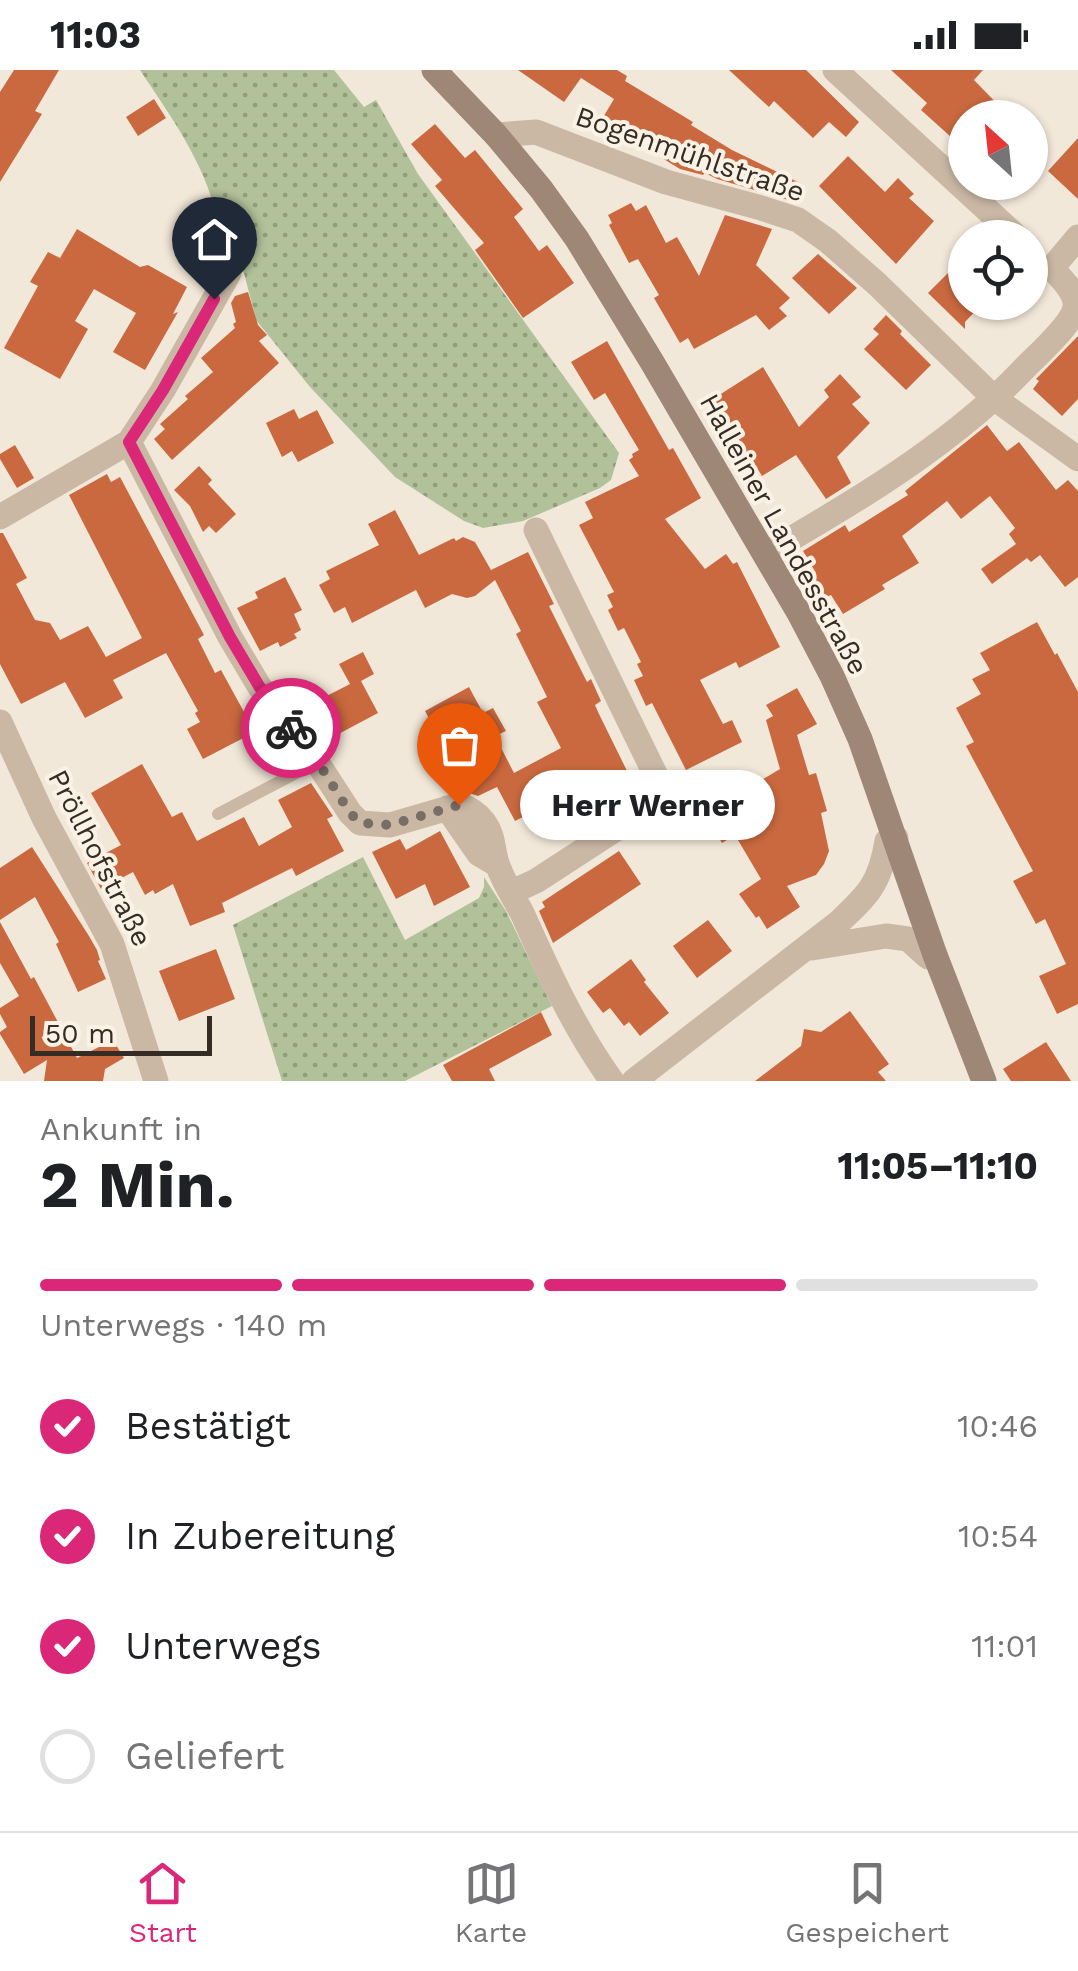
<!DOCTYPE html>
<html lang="de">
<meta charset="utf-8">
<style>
body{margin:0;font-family:"Work Sans",sans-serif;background:#f2f2f2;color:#202124;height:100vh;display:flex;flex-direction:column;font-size:38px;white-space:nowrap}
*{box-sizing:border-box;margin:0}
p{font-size:32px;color:#757577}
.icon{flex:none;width:55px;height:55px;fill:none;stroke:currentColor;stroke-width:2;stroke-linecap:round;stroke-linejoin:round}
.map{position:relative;height:1011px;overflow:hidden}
.drawer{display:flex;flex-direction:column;background:#fff;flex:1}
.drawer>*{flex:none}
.needle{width:65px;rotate:333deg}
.buttons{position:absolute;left:948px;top:30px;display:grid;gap:20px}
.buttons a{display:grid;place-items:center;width:100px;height:100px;border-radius:50%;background:#fff;box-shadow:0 2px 8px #0004;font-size:50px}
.scale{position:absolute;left:30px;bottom:25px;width:182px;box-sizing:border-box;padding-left:10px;border:5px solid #362c26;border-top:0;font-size:28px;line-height:35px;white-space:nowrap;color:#362c26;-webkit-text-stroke:8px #faf2e5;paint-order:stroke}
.pin{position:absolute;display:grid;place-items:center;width:85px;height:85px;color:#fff;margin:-102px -42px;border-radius:50% 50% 50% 0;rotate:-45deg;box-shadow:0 0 10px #0007}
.pin .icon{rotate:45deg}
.courier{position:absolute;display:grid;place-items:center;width:100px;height:100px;margin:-50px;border:8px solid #db2777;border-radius:50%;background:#fff;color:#222;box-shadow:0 2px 12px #0007}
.bubble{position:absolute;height:70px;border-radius:35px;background:#fff;box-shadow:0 2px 8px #0004;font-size:32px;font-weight:700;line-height:70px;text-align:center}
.headline em{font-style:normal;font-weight:700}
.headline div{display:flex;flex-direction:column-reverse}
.headline{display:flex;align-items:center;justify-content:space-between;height:170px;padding:0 40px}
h1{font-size:65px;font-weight:700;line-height:75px}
.bar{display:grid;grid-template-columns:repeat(4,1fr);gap:15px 10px;align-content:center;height:120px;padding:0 40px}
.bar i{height:12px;border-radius:8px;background:#e0e0e0}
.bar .active{background:#db2777}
.bar p{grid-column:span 4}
ol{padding:0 40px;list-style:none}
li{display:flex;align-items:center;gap:30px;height:110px}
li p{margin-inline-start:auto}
li .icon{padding:10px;border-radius:50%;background:#db2777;color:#fff;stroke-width:4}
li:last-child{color:#757577}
li i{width:55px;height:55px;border:5px solid #e0e0e0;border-radius:50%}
.status{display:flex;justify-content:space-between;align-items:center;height:70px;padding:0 50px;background:#fff;direction:ltr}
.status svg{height:28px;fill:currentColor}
.tab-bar{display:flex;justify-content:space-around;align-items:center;height:140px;border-top:2px solid #e0e0e0;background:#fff;font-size:28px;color:#757577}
.tab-bar a{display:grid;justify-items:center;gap:5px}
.tab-bar .active{color:#db2777}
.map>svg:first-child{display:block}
.grass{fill:url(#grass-dots)}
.building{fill:#ca693f}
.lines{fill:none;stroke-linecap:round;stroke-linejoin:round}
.service{stroke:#cab8a5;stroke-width:12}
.minor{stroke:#cab8a5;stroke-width:25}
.secondary{stroke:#9e8776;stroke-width:25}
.done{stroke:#786e65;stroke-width:10;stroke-dasharray:0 18}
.route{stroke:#db2777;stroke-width:12}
.labels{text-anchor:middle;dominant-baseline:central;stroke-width:8;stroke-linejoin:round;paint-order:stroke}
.street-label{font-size:28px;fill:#362c26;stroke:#faf2e5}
</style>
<div class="status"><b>11:03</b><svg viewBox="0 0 49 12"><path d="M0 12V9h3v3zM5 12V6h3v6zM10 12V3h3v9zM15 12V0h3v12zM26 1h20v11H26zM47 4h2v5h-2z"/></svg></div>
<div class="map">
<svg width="1078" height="1011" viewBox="0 0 1078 1011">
<defs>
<pattern id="grass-dots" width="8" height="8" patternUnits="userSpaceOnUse" patternTransform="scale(2.5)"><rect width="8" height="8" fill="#b1c199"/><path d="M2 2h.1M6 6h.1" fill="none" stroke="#919d7d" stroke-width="1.8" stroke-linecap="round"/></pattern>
</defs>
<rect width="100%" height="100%" fill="#f2e8d9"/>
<path class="grass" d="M140,0H334L364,37L376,30L418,104L619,383L611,410L600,418L523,451L483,458L464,451L395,407L310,317L256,250L244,203L236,194L219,192C226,121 177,56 140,0Z
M363,787L405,870L479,828L484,817V807L506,841L552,936L405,1011H282L233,855Z"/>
<path class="building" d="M14,0H59L35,41L42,44L0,112V22Z
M518,0H617L627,6L625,11L693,52L691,55L732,80L802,114L792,131L717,109L705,103L703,105L680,99L662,88L663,85L602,49L614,29L581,8L564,32Z
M729,0H806L859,52L846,67L829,52L813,68L774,31L769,37Z
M891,0H983L974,10L1011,48H965V51L951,67L921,40L927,33Z
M154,29L166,48L138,66L126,47Z
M435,54L465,88L475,80L523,139L514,147L539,181L547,175L574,213L523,248L475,180L484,173L435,116L442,110L411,74Z
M1078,68V129L1048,101Z
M848,86L885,122L898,108L914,124L909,128L934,151L896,194L819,116Z
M631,133L636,141L646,135L666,173L677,167L699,206L725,145L772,159L756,195L790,228L779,238L787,246L769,260L756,245L694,279L688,268L680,273L654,228L659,225L638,189L629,193L609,155L612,153L608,145Z
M77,159L140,197L148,195L187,217L173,244L178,242L145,300L113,282L136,243L94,219L75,251L88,259L60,309L4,278L38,216L30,212L48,182L60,188Z
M192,159L216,160L215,188L190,187Z
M818,184L857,218L829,244L792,208Z
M965,186V232H984L965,252V259L928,223Z
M248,222L258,255L267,265L259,271L279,293L172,390L154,369L165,359L160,354L188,329L185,326L213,302L201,288L235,258L233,254L236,252L231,233L235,226Z
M886,245L902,261L900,264L931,295L906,320L864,279L879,264L873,259Z
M1078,266V329L1062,346L1033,319L1039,311L1036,309Z
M607,271L669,380L673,378L701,428L665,449L705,499L726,484L733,494L737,492L780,577L739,598L736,592L700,610L723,654L732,650L742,672L686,700L652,633L646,636L634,610L643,606L637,594L641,592L624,558L618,561L608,540L613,537L607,525L614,522L579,455L593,448L585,432L639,406L629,390L633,387L632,384L639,380L605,323L594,330L571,292Z
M763,297L799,357L829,327L824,320L840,304L861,327L852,334L870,353L837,387L851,413L826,429L796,385L762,406L713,329Z
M294,339L299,349L317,340L334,373L298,392L292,381L282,387L266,353Z
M987,355L1007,381L1019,372L1056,420L1068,410L1078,421V507L1065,517L1040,485L1031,492L1027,488L992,514L981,499L1016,474L1009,464L1015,458L990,426L961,449L947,431L902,466L919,493L882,515L885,519L843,544L831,525L826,527L812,505L816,503L803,481L845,455L849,462L908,425L905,421Z
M15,375L34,408L17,418L0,389V384Z
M199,396L212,410L208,414L236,444L216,463L209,456L203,462L190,436L174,420Z
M107,404L111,412L120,407L204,565L198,569L215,603L221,600L255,662L203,689L187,659L200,652L195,643L198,641L166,583L113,610L123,628L85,648L65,612L21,634L0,594V463H3L27,508L16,514L35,550L50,553L60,570L88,556L106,587L142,568L69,425Z
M395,440L419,485L454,468L456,471L463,467L475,472L491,500L528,482L554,534L549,536L587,612L591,609L601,631L595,635L599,644L630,707L584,731L582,728L530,756L525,746L515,751L497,717L478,726L458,719L436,672L432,673L424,657L431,652L425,641L469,617L483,643L493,638L506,661L495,666L514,703L561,678L537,632L547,627L516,564L521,561L495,510L475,526L467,528L452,524L425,538L416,520L352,553L345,537L334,543L319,515L330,509L326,501L379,475L368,454Z
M285,507L302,540L294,544L301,560L294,564L297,568L280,577L278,572L260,581L237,538L258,528L255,522Z
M1037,552L1055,585L1057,583L1078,622V934L1057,944L1039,906L1066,894L1045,849L1036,854L1013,811L1033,801L966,676L974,672L956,638L981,624L972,609L990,600L980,583Z
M363,582L374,604L361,611L378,643L331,668L313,633L350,614L339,594Z
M797,618L817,654L797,665L809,705L816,703L827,741L821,743L829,781L824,794L816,805L787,816L800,837L767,859L759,846L756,848L739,824L761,809L735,765L722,773L709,751L722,744L718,736L780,699L766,650L773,646L766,635Z
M142,694L172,747L182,742L197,771L244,747L259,776L292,757L278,730L311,713L333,746L327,749L344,781L296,806L292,798L222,833L225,842L190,856L173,814L155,824L153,820L145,825L133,802L101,819L87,793L121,775L91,723Z
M440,761L470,817L434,836L425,814L396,829L372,782L400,769L406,780Z
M32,777L89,866L97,880L100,890L98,891L106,909L78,922L56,874L59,872L35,827L0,850V798Z
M619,781L641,814L553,873L539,841L545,837L542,832Z
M708,850L732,881L697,908L673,876Z
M0,852L31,909L34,907L77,988L113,970L124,988L105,999L103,1011H44L47,990L24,1004L0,964V962L7,957L0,944V938L19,926L0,893Z
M216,879L235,929L179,951L159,901Z
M631,889L646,910L644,912L669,943L640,966L629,952L624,956L610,938L603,943L587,922Z
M850,941L889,994L878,1002L886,1011H755L801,976L804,959L821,962Z
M541,942L552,965L489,999L495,1011H452L443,995Z
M1046,972L1071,1011H1011L1003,999Z"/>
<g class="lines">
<path class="service" d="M218,744L317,692"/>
<path class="minor" d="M835,0L1018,168
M496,65L536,62L666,112L761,138L798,150L828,171L877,214L994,328L1078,389
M129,372L230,567L259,616L317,692L350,743L360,753L390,755L459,735C469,738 478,744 484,752C495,767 492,781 498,796C504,813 515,829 523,845C549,903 575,960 612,1011
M0,447L129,372L163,320L229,203
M765,484C844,438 926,390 994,328C1009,315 1023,299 1038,285C1048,275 1073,251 1075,237C1077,222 1061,209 1052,198L1078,167
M0,652L44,748L112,874L156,1011
M447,738L479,784L496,794
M512,822L536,811L639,744C654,734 661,728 658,710L536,460
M812,878L886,866L908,869L928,887L935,885
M634,1011L838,853C868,825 880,814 887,771L896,768"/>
<path class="secondary" d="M434,0L496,65L541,119L577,169L652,292L799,543L832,606L860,669L935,885L984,1011"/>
</g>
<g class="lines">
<path class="done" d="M291,658L318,692L350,743L360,753L390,755L459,735"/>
<path class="route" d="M214,229L163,320L129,372L230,567L259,616L291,658"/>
</g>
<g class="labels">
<g class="street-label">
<text transform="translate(690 84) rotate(19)">Bogenmühlstraße</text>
<text transform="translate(784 464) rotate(61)">Halleiner Landesstraße</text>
<text transform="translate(100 788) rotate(63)">Pröllhofstraße</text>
</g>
</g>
</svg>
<div class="buttons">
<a><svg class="needle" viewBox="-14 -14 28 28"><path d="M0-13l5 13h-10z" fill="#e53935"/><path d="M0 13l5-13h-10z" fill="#757577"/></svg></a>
<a><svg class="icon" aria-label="locate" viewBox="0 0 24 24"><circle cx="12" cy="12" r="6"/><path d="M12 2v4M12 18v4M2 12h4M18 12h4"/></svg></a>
</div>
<div class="scale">50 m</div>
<div class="pin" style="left:459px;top:735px;background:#ea580c"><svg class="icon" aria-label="bag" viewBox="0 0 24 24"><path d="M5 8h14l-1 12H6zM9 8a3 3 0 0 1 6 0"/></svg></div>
<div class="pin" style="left:214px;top:229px;background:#1f2937"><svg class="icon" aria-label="home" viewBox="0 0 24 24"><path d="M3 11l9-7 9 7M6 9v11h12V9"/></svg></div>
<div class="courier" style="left:291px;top:658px"><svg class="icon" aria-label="bike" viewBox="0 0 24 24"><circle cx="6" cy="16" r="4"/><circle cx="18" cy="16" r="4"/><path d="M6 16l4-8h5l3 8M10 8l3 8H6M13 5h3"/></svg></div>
<div class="bubble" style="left:520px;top:700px;width:255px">Herr Werner</div>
</div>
<section class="drawer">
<div class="headline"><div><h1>2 Min.</h1><p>Ankunft in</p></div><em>11:05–11:10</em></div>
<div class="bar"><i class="active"></i><i class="active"></i><i class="active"></i><i></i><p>Unterwegs · 140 m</p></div>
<ol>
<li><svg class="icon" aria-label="check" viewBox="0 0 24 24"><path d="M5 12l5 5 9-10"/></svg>Bestätigt<p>10:46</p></li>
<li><svg class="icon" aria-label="check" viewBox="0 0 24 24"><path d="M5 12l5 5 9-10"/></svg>In Zubereitung<p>10:54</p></li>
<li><svg class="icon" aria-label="check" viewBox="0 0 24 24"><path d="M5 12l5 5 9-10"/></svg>Unterwegs<p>11:01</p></li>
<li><i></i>Geliefert</li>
</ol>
</section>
<nav class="tab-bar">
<a class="active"><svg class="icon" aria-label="home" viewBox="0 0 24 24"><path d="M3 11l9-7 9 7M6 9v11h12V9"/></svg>Start</a>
<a><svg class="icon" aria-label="map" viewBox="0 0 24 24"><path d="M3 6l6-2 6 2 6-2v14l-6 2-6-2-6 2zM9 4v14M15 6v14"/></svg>Karte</a>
<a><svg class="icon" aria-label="saved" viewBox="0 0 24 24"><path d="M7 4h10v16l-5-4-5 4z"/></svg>Gespeichert</a>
</nav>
